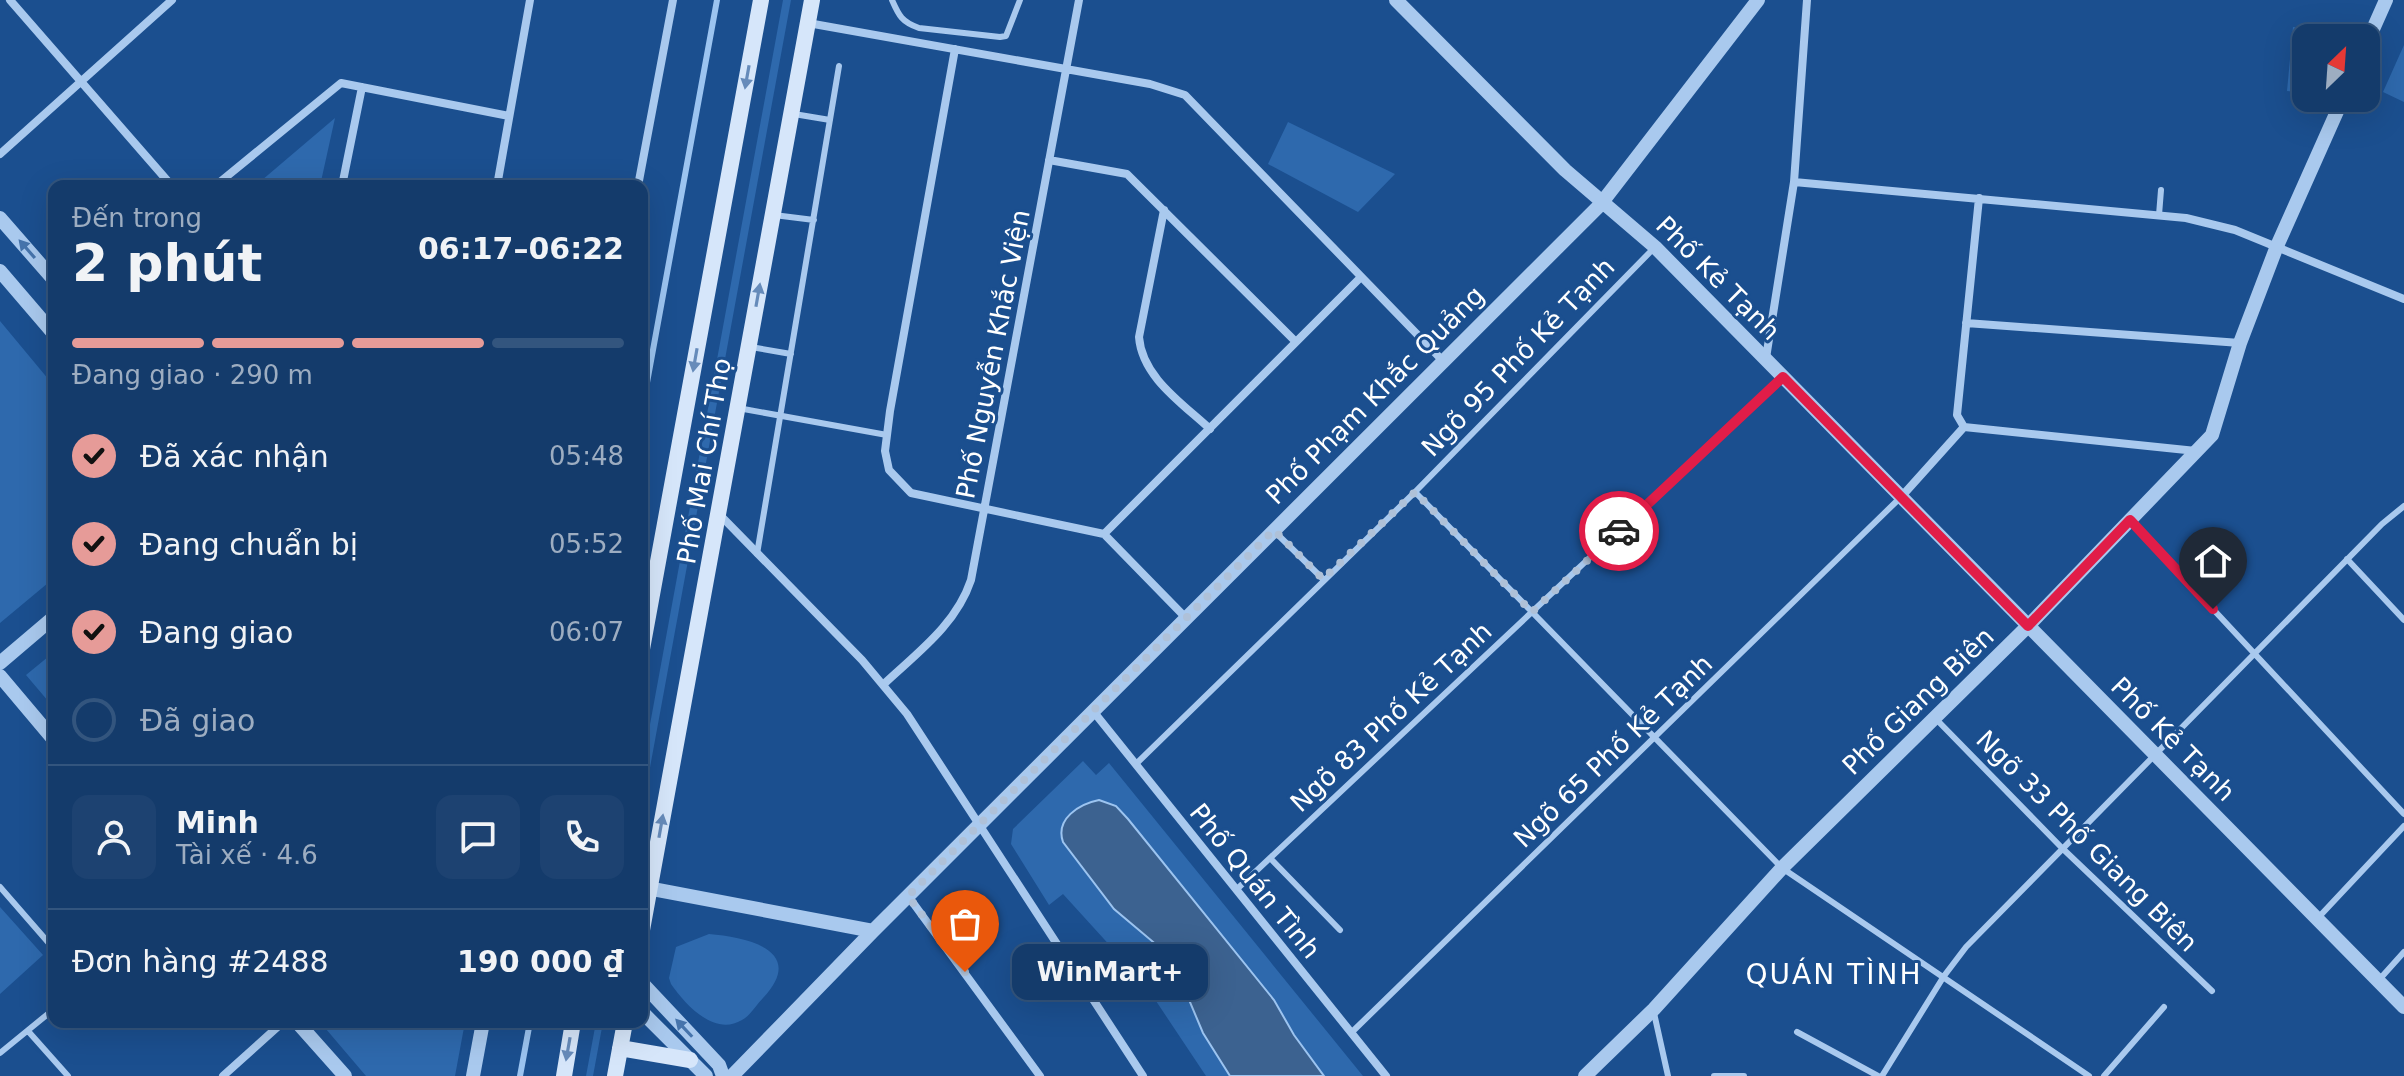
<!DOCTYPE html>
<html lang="vi">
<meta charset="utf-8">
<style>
body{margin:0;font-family:"DejaVu Sans",sans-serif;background:#1d4271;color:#f1f3f6;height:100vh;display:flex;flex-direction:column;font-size:30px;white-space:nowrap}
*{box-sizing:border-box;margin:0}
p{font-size:26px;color:#9dadc1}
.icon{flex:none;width:44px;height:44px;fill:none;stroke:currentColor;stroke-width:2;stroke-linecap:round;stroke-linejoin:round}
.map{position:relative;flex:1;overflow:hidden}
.drawer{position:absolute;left:48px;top:180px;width:600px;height:848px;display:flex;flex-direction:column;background:#143b6b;border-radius:16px;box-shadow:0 8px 32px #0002,0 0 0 2px #33557e}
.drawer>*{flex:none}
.needle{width:52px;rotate:25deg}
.fabs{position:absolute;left:2292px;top:24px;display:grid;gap:16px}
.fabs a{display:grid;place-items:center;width:88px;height:88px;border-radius:16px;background:#143b6b;box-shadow:0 8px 32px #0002,0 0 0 2px #33557e;font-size:40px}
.pin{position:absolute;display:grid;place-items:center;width:68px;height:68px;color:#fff;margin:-82px -34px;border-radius:50% 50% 50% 0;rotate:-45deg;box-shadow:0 0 8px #0007}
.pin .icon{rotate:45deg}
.courier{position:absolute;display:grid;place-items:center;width:80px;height:80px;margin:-40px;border:6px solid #e11d48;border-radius:50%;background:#fff;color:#222;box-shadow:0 2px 10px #0007}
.bubble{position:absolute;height:56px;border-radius:16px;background:#143b6b;box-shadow:0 8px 32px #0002,0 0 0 2px #33557e;font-size:26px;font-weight:700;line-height:56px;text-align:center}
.headline em{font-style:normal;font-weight:700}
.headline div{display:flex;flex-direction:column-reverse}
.headline{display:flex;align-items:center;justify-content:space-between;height:136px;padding:0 24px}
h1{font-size:52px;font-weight:700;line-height:60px}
.bar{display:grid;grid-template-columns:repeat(4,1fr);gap:12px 8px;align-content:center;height:96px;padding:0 24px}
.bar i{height:10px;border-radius:6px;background:#33557e}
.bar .active{background:#e69b98}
.bar p{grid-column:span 4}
.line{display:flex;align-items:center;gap:20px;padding:0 24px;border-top:2px solid #33557e}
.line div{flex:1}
.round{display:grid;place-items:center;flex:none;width:84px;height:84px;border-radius:16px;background:#1d4271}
ol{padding:0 24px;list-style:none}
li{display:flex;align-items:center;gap:24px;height:88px}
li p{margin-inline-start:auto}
li .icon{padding:8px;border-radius:50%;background:#e69b98;color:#111;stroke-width:4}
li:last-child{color:#9dadc1}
li i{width:44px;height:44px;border:4px solid #33557e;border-radius:50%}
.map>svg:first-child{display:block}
.green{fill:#2e69ad}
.water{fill:#3c6290;stroke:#9cc4f0;stroke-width:2}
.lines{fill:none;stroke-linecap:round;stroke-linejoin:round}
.stream{stroke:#9cc4f0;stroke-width:6}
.service{stroke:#a9c9ee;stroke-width:6}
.minor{stroke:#a9c9ee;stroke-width:8}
.tertiary{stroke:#a9c9ee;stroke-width:14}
.secondary{stroke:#d6e6fa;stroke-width:16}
.oneway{fill:#668bba}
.oneway2{fill:#4674ac}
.done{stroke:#afc1d8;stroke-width:8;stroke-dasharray:0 14.4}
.route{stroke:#e11d48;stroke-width:10}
.labels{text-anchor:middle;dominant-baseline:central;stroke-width:6;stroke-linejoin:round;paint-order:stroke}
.street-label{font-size:26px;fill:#fff;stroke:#1b4f8f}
.neighbourhood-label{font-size:28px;letter-spacing:2px;fill:#fff;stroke:#1b4f8f}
</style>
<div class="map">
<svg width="2404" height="1076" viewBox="0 0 2404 1076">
<rect width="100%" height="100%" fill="#1b4f8f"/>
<path class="green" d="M783,0H791L642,811V768Z
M2293,27L2332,31L2331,38H2306V93L2287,91Z
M2404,45V102L2383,92Z
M335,118L320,186H255Z
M1288,122L1395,174L1358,212L1268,164Z
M0,321L54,386V578L0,623Z
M54,652V708L26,675Z
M1083,761L1096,775L1109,763L1363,1076H1206L1144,983L1063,894L1049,905L1011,844L1013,829Z
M0,907L43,955L0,994Z
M709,934C748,937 807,951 763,998C757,1004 750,1016 742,1020C714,1037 685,1004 671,984L669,978L676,947Z
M320,1022H465L455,1076H366Z
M596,1022H603L593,1076H586Z"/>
<path class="water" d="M1099,800L1116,806L1128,819L1274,1000L1294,1035L1324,1076H1230L1203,1033L1171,957L1114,909L1063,842C1055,819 1079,804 1099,800Z"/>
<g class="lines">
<path class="stream" d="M642,410L717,0
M520,1076L530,1022"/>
<path class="service" d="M892,0C899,16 902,22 919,28L1000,37L1006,36L1020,0
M794,114L830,120
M774,215L814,220
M2159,215L2161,190
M751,347L791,354
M738,408L887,435
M1415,492L1782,868L2089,1076
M2130,520L2404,814
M1274,531L1323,579
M757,554L839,66
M2347,559L2404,620
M1935,718L2062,848L2212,991
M1136,764L1415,492L1655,247
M1270,858L1340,930
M0,887L54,949
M1236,890L1782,377
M2317,919L2404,826
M2378,981L2404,952
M1654,1013L1668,1076
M28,1031L68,1076
M1797,1032L1878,1076
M1351,1033L1902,496
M0,1053L54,1009
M1714,1076H1744
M1882,1076L1944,976L1966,947L2382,524L2404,506
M2104,1076L2164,1007"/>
<path class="minor" d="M10,0L172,186
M808,23L1150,84L1185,95L1443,361
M955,49L890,411L885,451L889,470L911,493L1104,534
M0,154L172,0
M1049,160L1127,174L1296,342
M1794,182L2186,218L2235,230L2404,299
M215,186L341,83L509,116
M342,186L362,87
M497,186L530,0
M638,186L673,0
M1164,210L1139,337C1142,377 1182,403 1210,429
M1966,323L2240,343
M1766,358L1794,182L1807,0
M1964,427L2196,451
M1964,427L1957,415L1979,198
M1902,496L1964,427
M719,514L862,660L907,714L1143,1076
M1186,618L1104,534L1361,277
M884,684C917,653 956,625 971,580L1079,0
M1093,711L1386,1076
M908,896L1040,1076
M223,1076L283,1022"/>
<path class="tertiary" d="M1396,0L1565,170L1655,247L2404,1007
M2366,45L2386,0
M0,218L54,280
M0,271L54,334
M0,663L54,617
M0,676L54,740
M642,887L873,931
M642,983L719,1065L723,1076
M642,1012L706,1076
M297,1022L345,1076
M473,1076L483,1022
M732,1076L873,931L1600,205L1758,0
M1585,1076L1654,1009L1782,868L2028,626L2212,435L2240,343L2277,246L2343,98"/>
<path class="secondary" d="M642,649L761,0
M642,930L812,0
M620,1048L690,1060
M564,1076L573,1022
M615,1076L625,1022"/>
</g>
<defs><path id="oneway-solid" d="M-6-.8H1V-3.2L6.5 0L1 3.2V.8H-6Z" transform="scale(2)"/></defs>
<g class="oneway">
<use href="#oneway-solid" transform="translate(747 77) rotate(100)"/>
<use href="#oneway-solid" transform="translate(758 295) rotate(-80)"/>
<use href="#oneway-solid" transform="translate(695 360) rotate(100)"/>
<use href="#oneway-solid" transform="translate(661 826) rotate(-80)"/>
<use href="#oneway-solid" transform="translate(568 1049) rotate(100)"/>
</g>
<g class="oneway2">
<use href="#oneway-solid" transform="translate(27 249) rotate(-131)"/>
<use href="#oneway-solid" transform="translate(684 1028) rotate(-133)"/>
</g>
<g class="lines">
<path class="done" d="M965,972L908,896L1274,530L1323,579L1415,492L1532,612L1619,531"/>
<path class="route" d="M1619,531L1783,377L2028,626L2130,520L2213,609"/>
</g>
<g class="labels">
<g class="street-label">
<text transform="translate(1718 278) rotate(45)">Phố Kẻ Tạnh</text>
<text transform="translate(993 354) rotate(-79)">Phố Nguyễn Khắc Viện</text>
<text transform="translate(1518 357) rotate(-46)">Ngõ 95 Phố Kẻ Tạnh</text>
<text transform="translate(1375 395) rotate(-45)">Phố Phạm Khắc Quảng</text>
<text transform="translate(704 461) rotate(-80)">Phố Mai Chí Thọ</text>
<text transform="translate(1918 701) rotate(-44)">Phố Giang Biên</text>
<text transform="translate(1391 717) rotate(-43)">Ngõ 83 Phố Kẻ Tạnh</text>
<text transform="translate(2173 739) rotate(45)">Phố Kẻ Tạnh</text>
<text transform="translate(1613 751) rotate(-44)">Ngõ 65 Phố Kẻ Tạnh</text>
<text transform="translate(2087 841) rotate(45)">Ngõ 33 Phố Giang Biên</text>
<text transform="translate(1255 881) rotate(51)">Phố Quán Tình</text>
</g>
<g class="neighbourhood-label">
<text x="1834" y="974">QUÁN TÌNH</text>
</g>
</g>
</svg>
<div class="fabs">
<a><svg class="needle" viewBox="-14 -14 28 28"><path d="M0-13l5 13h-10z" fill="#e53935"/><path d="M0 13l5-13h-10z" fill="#9dadc1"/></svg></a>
</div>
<div class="pin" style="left:965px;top:972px;background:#ea580c"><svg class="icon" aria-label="bag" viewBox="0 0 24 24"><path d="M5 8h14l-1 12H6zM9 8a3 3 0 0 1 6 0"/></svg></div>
<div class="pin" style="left:2213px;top:609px;background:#1f2937"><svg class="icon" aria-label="home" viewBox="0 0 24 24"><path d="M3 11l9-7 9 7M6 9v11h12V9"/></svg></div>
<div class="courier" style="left:1619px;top:531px"><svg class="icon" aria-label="car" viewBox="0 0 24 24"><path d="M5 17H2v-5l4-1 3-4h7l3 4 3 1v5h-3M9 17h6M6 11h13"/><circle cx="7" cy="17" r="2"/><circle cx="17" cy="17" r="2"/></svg></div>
<div class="bubble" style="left:1012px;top:944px;width:196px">WinMart+</div>
<section class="drawer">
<div class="headline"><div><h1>2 phút</h1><p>Đến trong</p></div><em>06:17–06:22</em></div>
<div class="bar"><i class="active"></i><i class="active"></i><i class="active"></i><i></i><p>Đang giao · 290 m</p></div>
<ol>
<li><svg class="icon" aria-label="check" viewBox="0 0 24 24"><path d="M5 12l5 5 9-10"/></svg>Đã xác nhận<p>05:48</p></li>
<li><svg class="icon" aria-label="check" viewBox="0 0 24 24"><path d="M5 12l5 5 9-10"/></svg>Đang chuẩn bị<p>05:52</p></li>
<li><svg class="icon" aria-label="check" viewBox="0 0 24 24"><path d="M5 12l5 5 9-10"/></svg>Đang giao<p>06:07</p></li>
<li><i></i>Đã giao</li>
</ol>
<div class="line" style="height:144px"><a class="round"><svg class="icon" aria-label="person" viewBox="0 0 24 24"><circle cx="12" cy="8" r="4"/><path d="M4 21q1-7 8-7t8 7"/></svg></a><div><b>Minh</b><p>Tài xế · 4.6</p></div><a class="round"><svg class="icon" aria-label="chat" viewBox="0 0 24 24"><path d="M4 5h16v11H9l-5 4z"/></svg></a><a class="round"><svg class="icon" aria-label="phone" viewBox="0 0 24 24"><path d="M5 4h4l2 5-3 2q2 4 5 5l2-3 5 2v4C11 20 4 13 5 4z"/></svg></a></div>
<div class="line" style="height:104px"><div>Đơn hàng #2488</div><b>190 000 ₫</b></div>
</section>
</div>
